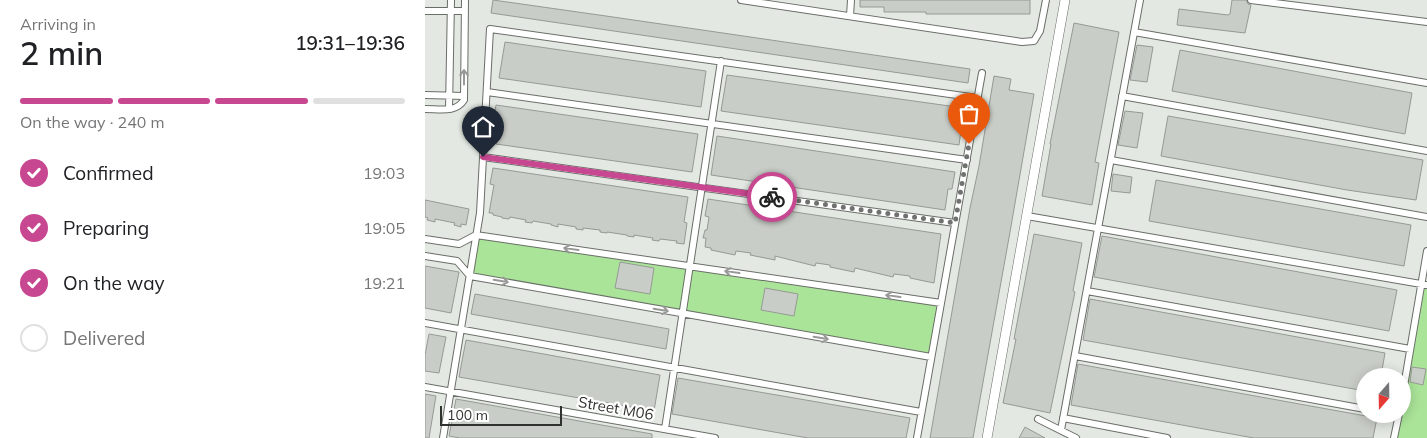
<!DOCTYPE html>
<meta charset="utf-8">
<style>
body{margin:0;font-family:Mulish,sans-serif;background:#f6f6f6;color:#202124;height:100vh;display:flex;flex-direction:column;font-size:19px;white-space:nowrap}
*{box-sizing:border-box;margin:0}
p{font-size:16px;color:#757577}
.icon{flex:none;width:28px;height:28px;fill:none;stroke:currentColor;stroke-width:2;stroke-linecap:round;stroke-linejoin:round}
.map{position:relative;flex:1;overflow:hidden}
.panel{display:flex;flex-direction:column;background:#fff;width:425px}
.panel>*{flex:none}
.needle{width:32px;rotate:200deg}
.tools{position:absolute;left:931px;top:368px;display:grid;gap:10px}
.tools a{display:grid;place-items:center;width:55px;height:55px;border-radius:50%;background:#fff;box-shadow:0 2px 12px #0003;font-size:25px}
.scale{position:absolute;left:15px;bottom:12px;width:122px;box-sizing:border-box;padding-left:5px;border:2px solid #30322f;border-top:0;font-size:14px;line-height:18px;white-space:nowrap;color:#30322f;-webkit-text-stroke:4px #fff;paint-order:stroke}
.pin{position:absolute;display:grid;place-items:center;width:42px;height:42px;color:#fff;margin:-51px -21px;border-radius:50% 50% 50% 0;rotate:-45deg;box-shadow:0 0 5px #0007}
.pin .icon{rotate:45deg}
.courier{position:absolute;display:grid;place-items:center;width:50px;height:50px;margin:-25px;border:4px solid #c74790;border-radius:50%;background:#fff;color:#222;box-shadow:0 1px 6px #0007}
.summary em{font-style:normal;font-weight:600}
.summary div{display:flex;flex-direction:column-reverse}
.summary{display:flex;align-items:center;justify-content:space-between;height:85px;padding:0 20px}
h1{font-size:32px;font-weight:600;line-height:38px}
.bar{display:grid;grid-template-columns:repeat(4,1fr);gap:8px 5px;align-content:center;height:60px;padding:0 20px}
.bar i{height:6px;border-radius:4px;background:#e0e0e0}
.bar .on{background:#c74790}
.bar p{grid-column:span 4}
ol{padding:0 20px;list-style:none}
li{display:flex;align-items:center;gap:15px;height:55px}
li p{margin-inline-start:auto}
li .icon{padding:5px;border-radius:50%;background:#c74790;color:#fff;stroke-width:4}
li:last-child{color:#757577}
li i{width:28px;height:28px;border:2px solid #e0e0e0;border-radius:50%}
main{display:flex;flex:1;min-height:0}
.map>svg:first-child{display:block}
.green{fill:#aae498}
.building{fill:#c9cdc7;stroke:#969a95}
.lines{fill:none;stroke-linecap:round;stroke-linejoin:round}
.street-casing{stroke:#6a6e68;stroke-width:8}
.secondary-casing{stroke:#6a6e68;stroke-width:10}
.street{stroke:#fff;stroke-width:6}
.secondary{stroke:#fff;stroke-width:9}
.oneway{stroke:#989897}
.done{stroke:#6f726e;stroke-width:5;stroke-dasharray:0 9}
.route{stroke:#c74790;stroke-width:6}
.labels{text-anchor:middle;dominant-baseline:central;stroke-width:4.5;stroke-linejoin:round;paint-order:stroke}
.street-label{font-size:15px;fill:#30322f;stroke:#fff}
</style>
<main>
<section class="panel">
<div class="summary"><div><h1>2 min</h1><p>Arriving in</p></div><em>19:31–19:36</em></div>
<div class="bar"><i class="on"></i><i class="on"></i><i class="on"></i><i></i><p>On the way · 240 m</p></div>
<ol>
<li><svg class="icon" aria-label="check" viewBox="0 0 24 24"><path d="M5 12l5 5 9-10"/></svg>Confirmed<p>19:03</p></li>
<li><svg class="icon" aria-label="check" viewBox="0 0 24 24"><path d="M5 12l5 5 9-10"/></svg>Preparing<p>19:05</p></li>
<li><svg class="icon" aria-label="check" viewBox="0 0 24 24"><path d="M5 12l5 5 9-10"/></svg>On the way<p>19:21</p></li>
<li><i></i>Delivered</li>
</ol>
</section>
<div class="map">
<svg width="1002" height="438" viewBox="0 0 1002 438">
<rect width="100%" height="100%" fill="#e3e8e2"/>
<path class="green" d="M51,235L516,303L506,357L45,276Z
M996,284L1002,285V438H969L974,414H978V392Z"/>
<path class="building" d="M68,0L181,16L545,69L543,83L66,13Z
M435,0H605V14H501V12H459V7H435Z
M807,0H821L823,4L826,5L820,33L752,25L754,9L803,15L805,14Z
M649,23L694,32L670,162L674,163L667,205L617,196L626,144H625Z
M80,42L281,71L276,107L74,78Z
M712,45L728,47L722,82L705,80Z
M755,50L987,93L980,134L747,91Z
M302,75L539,108L534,145L296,111Z
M569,76L586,79L584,90L609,94L585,232L548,438H505L545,208L554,166Z
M71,105L273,134L267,172L71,144L75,123L68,122Z
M700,111L718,113L712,148L693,145Z
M743,116L998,160L991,200L922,190L736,156Z
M292,136L530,172L527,189H523L520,210L286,175Z
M68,168L263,197L259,222L262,223L259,244L251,243L252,241L235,239L234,241L227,240L228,238L209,235V237L202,236V235L182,232V233L175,232V230L158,228V230L151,229V227L133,224V227L126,225V224L108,221L107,223L100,222L101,220L85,217L84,219L77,218V217L68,215V213H64L69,185L65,184Z
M688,174L707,177L705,193L686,191Z
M731,180L986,225L979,266L724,221Z
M283,199L516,234L509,283L485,278V276L469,274L468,277L430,268L429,272L405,267V265L391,263L390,266L350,256V260L325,255L326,253L311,251L310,255L286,250V248L280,247L281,238H278L280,230H282L284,217L280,216Z
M0,200L44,209L41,225L36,224V227L29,225L30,223L10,219V222L2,220L3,218L0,217Z
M609,234L657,243L648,291L650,292L625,413L578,403L591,339H589Z
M677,236L972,290L964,331L669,277Z
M195,262L229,268L225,294L190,288Z
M0,266L34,272L26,313L0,308Z
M340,288L373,294L369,316L336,310Z
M50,294L244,329L241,349L46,314Z
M665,299L960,353L956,376H940V391L658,340Z
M4,334L21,337L14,373L0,371V355Z
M41,340L235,375L229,411L34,377Z
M653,364L952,418L948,438H829L646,405Z
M987,367L1001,369L998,385L985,382Z
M253,378L485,418L481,438H383L247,414Z
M0,394L11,396L4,438H0Z
M31,399L227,434V438H35L24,436Z
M600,427L620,438H594Z"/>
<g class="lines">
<defs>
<path id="street" d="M316,0L597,42L609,41L615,31L621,0
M826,0L1002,22
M0,11H40
M425,16L426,0
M709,32L1002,83
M62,92L542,160
M0,95L39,96
M697,96L1002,151
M0,109C15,109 31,113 39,100L40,0
M24,109L26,0
M58,157L530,223
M686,160L1002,217
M602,216L1002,285
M0,239L34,244L51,235L516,303
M0,256L32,261L45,276L506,357
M662,291L985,349
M0,323L496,412
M650,356L940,409
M0,387L290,438
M978,392L1002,251
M966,414L973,415
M638,418L742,438
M613,419L651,438
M240,429L296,61
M636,430L715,0
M18,438L55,213L65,29L553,98
M492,438L557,73
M969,438L974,414"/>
<path id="secondary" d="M562,438L640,0"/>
</defs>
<use href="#street" class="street-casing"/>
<use href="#secondary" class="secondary-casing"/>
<use href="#street" class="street"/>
<use href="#secondary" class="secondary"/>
</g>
<defs><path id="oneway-shaft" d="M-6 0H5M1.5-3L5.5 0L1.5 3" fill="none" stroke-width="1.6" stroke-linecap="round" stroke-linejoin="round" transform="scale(1.25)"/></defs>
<g class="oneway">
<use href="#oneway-shaft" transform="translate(39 77) rotate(-90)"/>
<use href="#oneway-shaft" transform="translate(146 249) rotate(-172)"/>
<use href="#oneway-shaft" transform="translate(307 272) rotate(-172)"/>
<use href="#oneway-shaft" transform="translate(76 281) rotate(10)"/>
<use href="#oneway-shaft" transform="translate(468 296) rotate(-172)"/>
<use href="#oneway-shaft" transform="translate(236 310) rotate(10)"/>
<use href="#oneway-shaft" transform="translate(396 338) rotate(10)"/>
</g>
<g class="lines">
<path class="done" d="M347,197L530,223L544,144"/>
<path class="route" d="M58,157L347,197"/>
</g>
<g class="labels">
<g class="street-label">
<text transform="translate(191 408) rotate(10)">Street M06</text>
</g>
</g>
</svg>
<div class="tools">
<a><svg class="needle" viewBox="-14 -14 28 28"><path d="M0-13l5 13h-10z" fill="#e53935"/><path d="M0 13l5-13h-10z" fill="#757577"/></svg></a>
</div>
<div class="scale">100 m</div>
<div class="pin" style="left:544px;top:144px;background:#ea580c"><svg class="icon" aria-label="bag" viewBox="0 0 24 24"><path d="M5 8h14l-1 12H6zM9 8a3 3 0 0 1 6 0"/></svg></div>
<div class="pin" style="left:58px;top:157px;background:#1f2937"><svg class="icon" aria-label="home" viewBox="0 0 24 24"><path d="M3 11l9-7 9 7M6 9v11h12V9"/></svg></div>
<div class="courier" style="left:347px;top:197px"><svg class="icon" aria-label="bike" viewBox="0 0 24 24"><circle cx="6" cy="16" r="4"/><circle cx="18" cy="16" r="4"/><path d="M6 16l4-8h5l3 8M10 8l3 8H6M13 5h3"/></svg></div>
</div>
</main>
